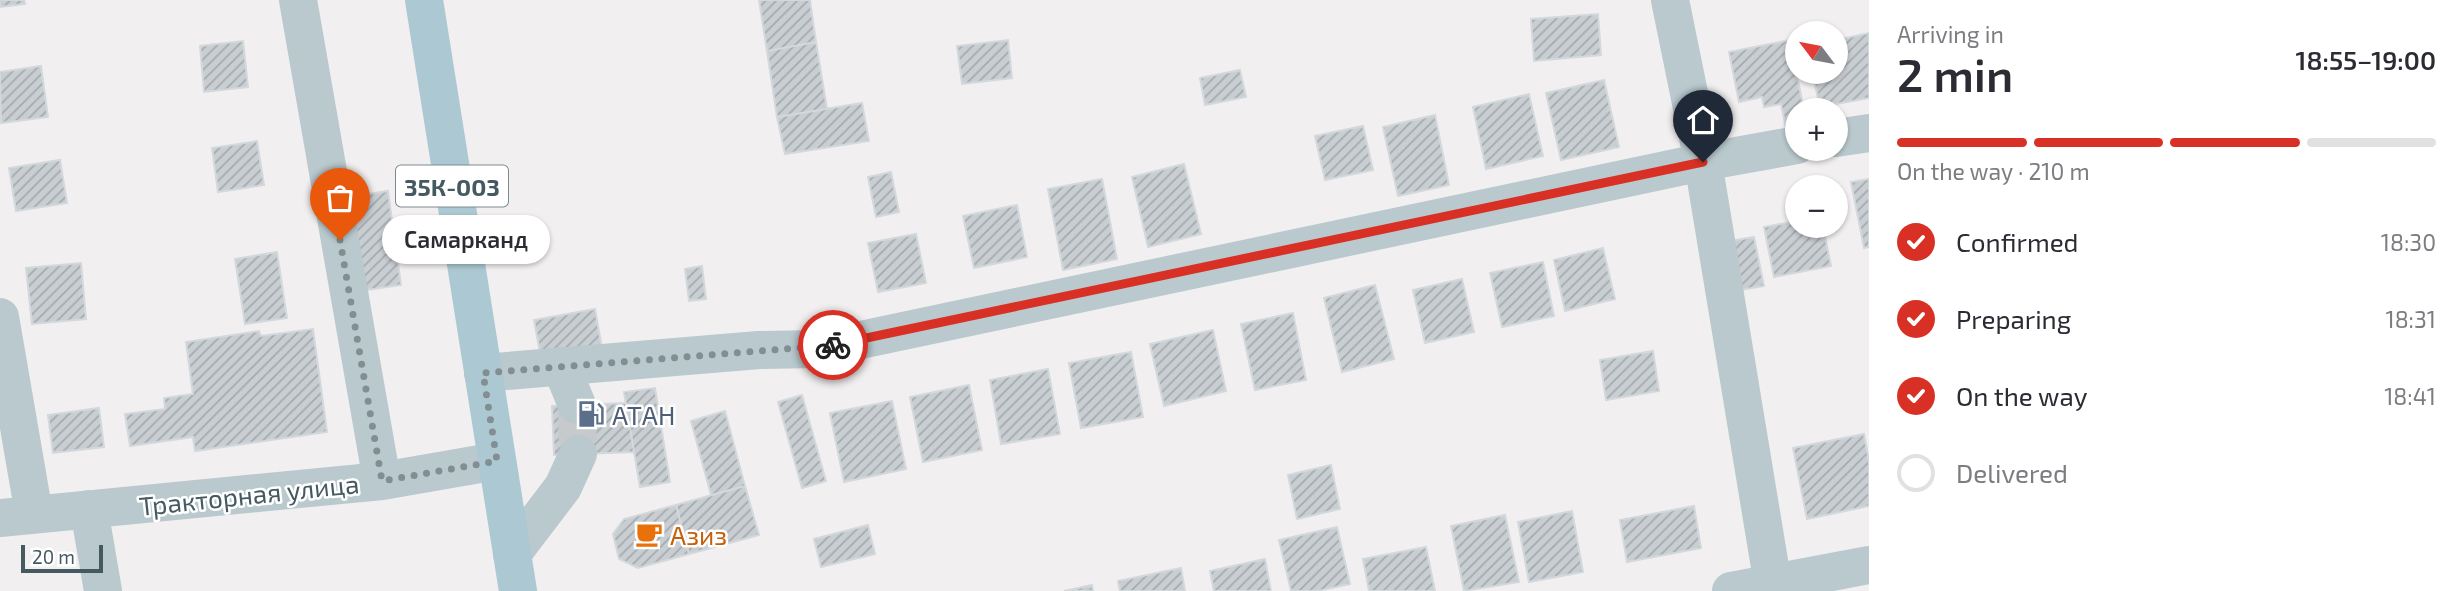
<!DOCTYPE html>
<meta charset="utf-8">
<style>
body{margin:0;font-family:"Exo 2",sans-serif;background:#f2f2f3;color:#2b2b33;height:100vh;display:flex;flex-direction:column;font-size:26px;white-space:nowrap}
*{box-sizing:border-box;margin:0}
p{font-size:23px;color:#7c7c81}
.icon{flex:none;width:38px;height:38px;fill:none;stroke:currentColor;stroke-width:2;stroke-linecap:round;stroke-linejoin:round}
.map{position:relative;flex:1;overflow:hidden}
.side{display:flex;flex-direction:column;background:#fff;width:595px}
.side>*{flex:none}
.needle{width:46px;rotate:302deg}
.controls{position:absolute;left:1785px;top:21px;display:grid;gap:14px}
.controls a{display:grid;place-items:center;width:63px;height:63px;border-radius:50%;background:#fff;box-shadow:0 2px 5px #0004;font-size:35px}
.scale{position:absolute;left:21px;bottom:18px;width:82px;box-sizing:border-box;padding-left:7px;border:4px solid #455960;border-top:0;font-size:19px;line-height:24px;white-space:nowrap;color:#455960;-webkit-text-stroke:5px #fff;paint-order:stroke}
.pin{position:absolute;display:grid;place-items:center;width:60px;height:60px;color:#fff;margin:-72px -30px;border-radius:50% 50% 50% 0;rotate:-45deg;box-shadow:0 0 7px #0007}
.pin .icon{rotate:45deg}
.courier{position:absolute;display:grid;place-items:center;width:70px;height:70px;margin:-35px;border:5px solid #d93025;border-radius:50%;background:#fff;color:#222;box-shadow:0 2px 9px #0007}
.bubble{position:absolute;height:49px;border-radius:24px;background:#fff;box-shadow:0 2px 5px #0004;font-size:23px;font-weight:600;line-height:49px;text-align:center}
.overview em{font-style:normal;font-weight:600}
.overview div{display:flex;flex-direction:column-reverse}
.overview{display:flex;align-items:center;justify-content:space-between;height:119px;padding:0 28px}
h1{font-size:46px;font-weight:600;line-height:52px}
.bar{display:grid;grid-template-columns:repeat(4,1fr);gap:10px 7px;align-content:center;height:84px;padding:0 28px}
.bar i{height:9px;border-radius:5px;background:#e1e1e2}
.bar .current{background:#d93025}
.bar p{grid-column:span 4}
ol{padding:0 28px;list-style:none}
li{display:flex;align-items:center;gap:21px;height:77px}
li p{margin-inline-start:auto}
li .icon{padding:7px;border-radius:50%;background:#d93025;color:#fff;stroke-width:4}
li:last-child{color:#7c7c81}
li i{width:38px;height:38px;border:4px solid #e1e1e2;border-radius:50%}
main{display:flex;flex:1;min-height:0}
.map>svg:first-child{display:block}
.building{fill:url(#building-hatch);stroke:#d3d8dc;stroke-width:2}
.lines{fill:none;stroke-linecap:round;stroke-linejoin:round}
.minor-tunnel{stroke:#c7cacc;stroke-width:38;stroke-dasharray:38 19;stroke-linecap:butt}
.minor{stroke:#b9c9ce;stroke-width:38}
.major{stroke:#acc8d2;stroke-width:38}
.done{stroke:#828e92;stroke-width:7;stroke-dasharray:0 12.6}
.route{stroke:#d93025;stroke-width:9}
.labels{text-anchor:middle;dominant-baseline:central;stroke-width:5;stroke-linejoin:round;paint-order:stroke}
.shield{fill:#fff;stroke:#7d8b90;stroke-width:2}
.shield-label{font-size:24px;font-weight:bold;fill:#455960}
.service-label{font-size:26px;fill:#4e5e75;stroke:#fff;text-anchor:start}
.street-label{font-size:26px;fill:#455960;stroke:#fff}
.food-label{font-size:26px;fill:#c56008;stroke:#fff;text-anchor:start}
</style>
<main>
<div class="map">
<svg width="1869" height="591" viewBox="0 0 1869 591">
<defs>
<pattern id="building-hatch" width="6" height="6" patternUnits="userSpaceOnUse" patternTransform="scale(1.75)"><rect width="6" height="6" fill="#c9ced3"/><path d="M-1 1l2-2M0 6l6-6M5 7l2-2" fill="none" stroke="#a5aaaf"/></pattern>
</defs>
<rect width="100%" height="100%" fill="#f2eff0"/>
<path class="building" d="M0,0H24L25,4L0,7Z
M759,0H810L816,42L767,51Z
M1598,14L1601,55L1534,61L1531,19Z
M1869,33V98L1820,107L1812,72H1836V40Z
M1008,40L1012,78L962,84L957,46Z
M1790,40L1804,110H1797V126L1786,128L1781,104L1764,107L1762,97L1739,102L1729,52Z
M243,41L248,87L204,92L200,46Z
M816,42L827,109L777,117L767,51Z
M41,66L48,117L1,123L0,72Z
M1240,70L1246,97L1205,105L1200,78Z
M1604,80L1619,147L1561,160L1546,93Z
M1529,94L1543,156L1486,169L1473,107Z
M862,103L869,141L785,154L777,117Z
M1435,115L1449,185L1398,196L1383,127Z
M1363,126L1373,170L1325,180L1315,136Z
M257,141L264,185L218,192L212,148Z
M60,160L67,203L16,211L9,168Z
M1184,164L1201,234L1148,247L1132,177Z
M891,172L899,212L876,217L868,177Z
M1102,179L1117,259L1063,270L1048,189Z
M1869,179V247L1864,248L1851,182Z
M388,191L401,285L360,291L347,197Z
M1017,205L1027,257L974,268L963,216Z
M1797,221V226H1823L1831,266L1774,277L1764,227Z
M916,234L926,283L878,292L868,243Z
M1754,237L1764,286L1740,290L1730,241Z
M1603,248L1615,299L1565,311L1554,260Z
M277,252L287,318L245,324L235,259Z
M1543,262L1554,316L1502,327L1490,273Z
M81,263L86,319L32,324L26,268Z
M702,266L706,299L689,301L685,269Z
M1462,279L1474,332L1425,343L1413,290Z
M1375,285L1394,359L1342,372L1324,298Z
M595,309L602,348L541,358L534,320Z
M1293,313L1306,380L1255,390L1241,324Z
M313,329L327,432L195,451L193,437L130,446L125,414L165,409L164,398L193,394L186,342L259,331L261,336Z
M1213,330L1226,391L1164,406L1150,344Z
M1653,351L1659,391L1606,400L1600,360Z
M1131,352L1143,417L1081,428L1069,363Z
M1048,369L1060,434L1001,444L990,380Z
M969,385L982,450L923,462L910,397Z
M655,388L670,482L640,487L624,392Z
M802,395L826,481L802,488L778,402Z
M892,401L906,469L844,482L830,413Z
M626,403L634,452L554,455L552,406Z
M99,408L104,447L53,453L48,415Z
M725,411L745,486L711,495L691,421Z
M1864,434L1869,461V506L1807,519L1793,448Z
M1331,465L1340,509L1297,519L1288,475Z
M745,486L759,535L689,554L676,505Z
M676,505L689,554L638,568L619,559L613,534L624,519Z
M1694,506L1701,548L1627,562L1620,520Z
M1572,511L1583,572L1529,582L1518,522Z
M1505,515L1519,582L1464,591L1451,526Z
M868,525L875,554L821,567L814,539Z
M1337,527L1350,584L1318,591H1291L1279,540Z
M1426,547L1435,591H1369L1363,559Z
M1265,559L1271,591H1214L1210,571Z
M1181,568L1185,591H1120L1118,581Z
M1092,585L1093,591H1064Z"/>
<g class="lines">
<path class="minor-tunnel" d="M577,405L578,454"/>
<path class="minor" d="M298,0L382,481
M1670,0L1703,162L1774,591
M1836,138L1869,133
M0,317L34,514
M561,366L577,405
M483,373L759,350L818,349L1703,162L1797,145
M89,509L103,591
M0,518L382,481L497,461
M512,554L563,487L578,454
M1731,591L1869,565"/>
<path class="major" d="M424,0L518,591"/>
</g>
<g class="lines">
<path class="done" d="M340,240L382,481L497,461L483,373L833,345"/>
<path class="route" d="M833,345L1703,162"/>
</g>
<defs>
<symbol id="fuel-bare" viewBox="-9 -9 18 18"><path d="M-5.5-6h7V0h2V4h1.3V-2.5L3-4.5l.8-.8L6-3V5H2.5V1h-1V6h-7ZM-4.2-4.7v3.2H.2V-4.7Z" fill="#5c6f8a" stroke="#fff" stroke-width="2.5" paint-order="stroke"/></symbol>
<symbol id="cafe-bare" viewBox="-9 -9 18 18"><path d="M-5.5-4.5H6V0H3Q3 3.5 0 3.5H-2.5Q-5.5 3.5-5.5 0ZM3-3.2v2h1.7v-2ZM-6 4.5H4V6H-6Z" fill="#e8710a" stroke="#fff" stroke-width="2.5" paint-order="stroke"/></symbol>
</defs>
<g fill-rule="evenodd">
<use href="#fuel-bare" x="572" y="395" width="38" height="38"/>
<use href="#cafe-bare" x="630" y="515" width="38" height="38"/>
</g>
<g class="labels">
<rect class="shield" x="396" y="165.5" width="112" height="41" rx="5"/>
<g class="shield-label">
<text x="452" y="186">35К-003</text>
</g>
<g class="service-label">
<text x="612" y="414">АТАН</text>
</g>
<g class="street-label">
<text transform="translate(249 494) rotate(-6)">Тракторная улица</text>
</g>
<g class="food-label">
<text x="670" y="534">Азиз</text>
</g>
</g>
</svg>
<div class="controls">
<a><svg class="needle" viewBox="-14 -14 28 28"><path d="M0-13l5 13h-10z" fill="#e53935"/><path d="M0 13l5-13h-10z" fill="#7c7c81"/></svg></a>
<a>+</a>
<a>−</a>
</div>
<div class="scale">20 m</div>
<div class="pin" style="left:340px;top:240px;background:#ea580c"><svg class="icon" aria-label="bag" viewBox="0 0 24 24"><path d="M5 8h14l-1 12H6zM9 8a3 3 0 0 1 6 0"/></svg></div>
<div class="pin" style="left:1703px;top:162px;background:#1f2937"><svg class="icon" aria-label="home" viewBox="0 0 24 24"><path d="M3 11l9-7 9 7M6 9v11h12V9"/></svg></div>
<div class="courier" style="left:833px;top:345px"><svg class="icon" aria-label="bike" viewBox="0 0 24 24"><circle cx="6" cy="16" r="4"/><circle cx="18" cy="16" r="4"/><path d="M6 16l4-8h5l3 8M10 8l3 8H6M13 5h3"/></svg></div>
<div class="bubble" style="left:382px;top:215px;width:168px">Самарканд</div>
</div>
<section class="side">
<div class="overview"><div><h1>2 min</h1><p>Arriving in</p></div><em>18:55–19:00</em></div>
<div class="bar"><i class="current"></i><i class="current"></i><i class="current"></i><i></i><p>On the way · 210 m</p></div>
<ol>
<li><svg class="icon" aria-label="check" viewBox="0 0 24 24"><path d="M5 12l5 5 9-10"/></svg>Confirmed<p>18:30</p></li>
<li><svg class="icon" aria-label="check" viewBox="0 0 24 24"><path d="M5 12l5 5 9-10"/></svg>Preparing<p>18:31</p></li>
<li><svg class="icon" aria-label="check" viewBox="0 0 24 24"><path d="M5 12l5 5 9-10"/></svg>On the way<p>18:41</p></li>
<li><i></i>Delivered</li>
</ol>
</section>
</main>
